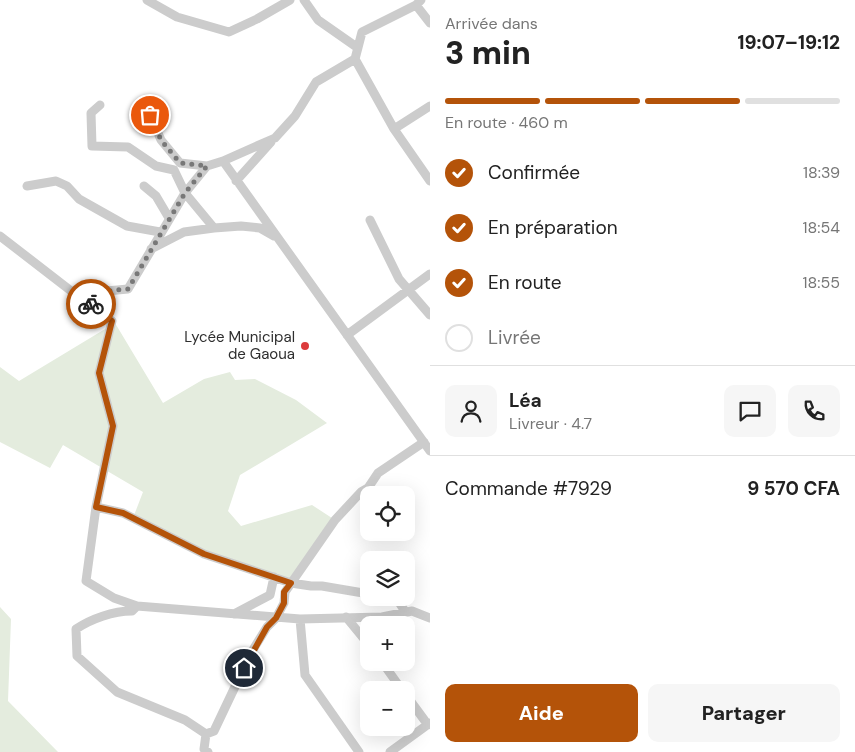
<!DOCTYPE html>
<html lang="fr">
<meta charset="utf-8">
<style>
body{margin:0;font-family:"DM Sans",sans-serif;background:#f6f6f6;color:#222;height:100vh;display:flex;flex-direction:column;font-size:19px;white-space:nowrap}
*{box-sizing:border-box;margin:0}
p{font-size:16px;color:#767676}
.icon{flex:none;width:28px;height:28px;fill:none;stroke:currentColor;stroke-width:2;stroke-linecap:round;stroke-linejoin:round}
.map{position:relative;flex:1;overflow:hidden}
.sheet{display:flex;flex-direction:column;background:#fff;width:425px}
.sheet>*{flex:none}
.fabs{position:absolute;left:360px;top:486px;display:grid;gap:10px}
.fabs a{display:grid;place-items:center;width:55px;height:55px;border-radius:10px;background:#fff;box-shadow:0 5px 20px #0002;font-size:25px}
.pin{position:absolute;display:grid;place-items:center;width:42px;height:42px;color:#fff;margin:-21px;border:2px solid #fff;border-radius:50%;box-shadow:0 1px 5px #0007}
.courier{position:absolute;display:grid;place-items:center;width:50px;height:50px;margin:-25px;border:4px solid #b45309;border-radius:50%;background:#fff;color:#222;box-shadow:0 1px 6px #0007}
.overview em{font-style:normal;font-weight:800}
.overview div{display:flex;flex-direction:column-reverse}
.overview{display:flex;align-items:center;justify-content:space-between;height:85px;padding:0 15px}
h1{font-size:32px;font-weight:800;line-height:38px}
.bar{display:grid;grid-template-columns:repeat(4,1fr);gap:8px 5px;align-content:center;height:60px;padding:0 15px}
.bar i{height:6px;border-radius:4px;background:#e0e0e0}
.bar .current{background:#b45309}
.bar p{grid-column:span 4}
.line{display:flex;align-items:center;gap:12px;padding:0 15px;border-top:1px solid #e0e0e0}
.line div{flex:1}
.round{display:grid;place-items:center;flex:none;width:52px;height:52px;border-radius:10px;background:#f6f6f6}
ol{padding:0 15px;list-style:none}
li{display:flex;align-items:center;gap:15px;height:55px}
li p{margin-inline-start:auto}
li .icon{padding:5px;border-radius:50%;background:#b45309;color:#fff;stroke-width:4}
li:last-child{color:#767676}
li i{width:28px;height:28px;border:2px solid #e0e0e0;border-radius:50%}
.action{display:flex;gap:10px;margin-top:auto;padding:10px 15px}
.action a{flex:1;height:58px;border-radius:10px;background:#b45309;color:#fff;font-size:20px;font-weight:800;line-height:58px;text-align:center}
.action a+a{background:#f6f6f6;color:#222}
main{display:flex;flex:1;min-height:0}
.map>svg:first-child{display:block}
.green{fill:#e4ecde}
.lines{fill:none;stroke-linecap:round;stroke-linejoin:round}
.minor{stroke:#ccc;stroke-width:9}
.done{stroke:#787878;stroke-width:5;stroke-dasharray:0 9}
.route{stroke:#b45309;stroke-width:6}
.poi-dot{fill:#dc3b3c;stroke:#fff;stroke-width:2}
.labels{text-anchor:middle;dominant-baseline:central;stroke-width:5;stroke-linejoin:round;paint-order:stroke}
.poi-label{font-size:15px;fill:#2f2f2f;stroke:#fff;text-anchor:end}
</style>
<main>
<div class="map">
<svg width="430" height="752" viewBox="0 0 430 752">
<rect width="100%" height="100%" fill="#fff"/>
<path class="green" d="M115,323L163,403L204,379L230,372L235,380L255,379L296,400L327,423L240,475L228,511L241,526L312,505L335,520L291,583L204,554L133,518L143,492L63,445L50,468L0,442V367L19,381Z
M0,607L11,619L8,701L58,752H0Z"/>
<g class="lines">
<path class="minor" d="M147,0L177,17L229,32L257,19L290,0
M304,0L318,20L358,48
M421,0L416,5L362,32L355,59L394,129L430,181
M416,5L430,23
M100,105L91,113L92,146L128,147L156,166L174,170L185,193L214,228
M150,115L161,140L180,163L207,166
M394,129L430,106
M223,161L430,451
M236,181L271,142
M27,186L56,181L67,186L79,199L127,226L160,232
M144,186L156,196L169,218
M370,220L399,279L430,315
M0,236L75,294L128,289L185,193L207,166L223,161L275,138L295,116L316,82L355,59
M151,249L184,232L214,228L241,226L260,228L274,236
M75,294L80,296L112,321L99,373L113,426L96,507L86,581L114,598L137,606L300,619L382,617L412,611L430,618
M347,335L430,274
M96,507L123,513L204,554L291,583L311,586H322L369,594
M390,598L397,599L406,613
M137,606L132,611C113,611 91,619 76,629L77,656L117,692L185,720L206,734
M234,614L270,595L274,577
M346,617L369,645
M300,619L305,675L359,752
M382,662L402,690
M406,695L428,725
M206,734L214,731L251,653L267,627L276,618L284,603L285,592L335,520L361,492L368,488L378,473L424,442
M206,734L204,749L208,752
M390,752L430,723"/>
</g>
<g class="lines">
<path class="done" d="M91,304L80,296L75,294L128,289L185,193L207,166L180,163L161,140L150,115"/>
<path class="route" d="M91,304L112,321L99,373L113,426L96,507L123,513L204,554L291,583L284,592V603L276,618L267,627L244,668"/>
</g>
<circle class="poi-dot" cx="305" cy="346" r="5"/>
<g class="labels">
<g class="poi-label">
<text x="295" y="337">Lycée Municipal<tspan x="295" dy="17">de Gaoua</tspan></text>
</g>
</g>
</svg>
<div class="fabs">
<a><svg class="icon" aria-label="locate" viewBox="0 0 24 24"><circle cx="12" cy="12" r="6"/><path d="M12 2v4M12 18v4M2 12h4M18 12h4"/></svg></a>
<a><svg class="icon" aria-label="layers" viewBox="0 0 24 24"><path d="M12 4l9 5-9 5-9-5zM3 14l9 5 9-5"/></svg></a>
<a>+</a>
<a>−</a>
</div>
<div class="pin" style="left:150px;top:115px;background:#ea580c"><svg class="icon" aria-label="bag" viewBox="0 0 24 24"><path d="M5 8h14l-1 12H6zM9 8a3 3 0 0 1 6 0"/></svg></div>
<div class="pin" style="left:244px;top:668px;background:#1f2937"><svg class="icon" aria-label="home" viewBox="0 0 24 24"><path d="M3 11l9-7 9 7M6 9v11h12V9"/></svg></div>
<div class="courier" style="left:91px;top:304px"><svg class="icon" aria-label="bike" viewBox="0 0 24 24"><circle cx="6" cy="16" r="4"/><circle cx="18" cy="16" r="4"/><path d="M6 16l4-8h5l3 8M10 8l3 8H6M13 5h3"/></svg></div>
</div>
<section class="sheet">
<div class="overview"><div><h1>3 min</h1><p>Arrivée dans</p></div><em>19:07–19:12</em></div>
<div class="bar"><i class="current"></i><i class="current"></i><i class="current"></i><i></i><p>En route · 460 m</p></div>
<ol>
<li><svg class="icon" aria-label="check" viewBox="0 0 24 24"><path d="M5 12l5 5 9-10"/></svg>Confirmée<p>18:39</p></li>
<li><svg class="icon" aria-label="check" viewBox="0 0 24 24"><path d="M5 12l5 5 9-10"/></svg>En préparation<p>18:54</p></li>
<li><svg class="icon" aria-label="check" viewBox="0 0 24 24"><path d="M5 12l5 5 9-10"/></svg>En route<p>18:55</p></li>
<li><i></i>Livrée</li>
</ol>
<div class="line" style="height:90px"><a class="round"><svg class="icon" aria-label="person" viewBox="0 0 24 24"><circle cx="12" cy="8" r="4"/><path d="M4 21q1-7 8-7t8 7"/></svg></a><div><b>Léa</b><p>Livreur · 4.7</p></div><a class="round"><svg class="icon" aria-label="chat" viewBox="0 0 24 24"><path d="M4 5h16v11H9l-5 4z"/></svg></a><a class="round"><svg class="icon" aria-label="phone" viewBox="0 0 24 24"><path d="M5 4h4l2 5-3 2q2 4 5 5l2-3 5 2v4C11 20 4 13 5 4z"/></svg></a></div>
<div class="line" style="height:65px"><div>Commande #7929</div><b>9 570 CFA</b></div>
<div class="action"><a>Aide</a><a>Partager</a></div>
</section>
</main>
